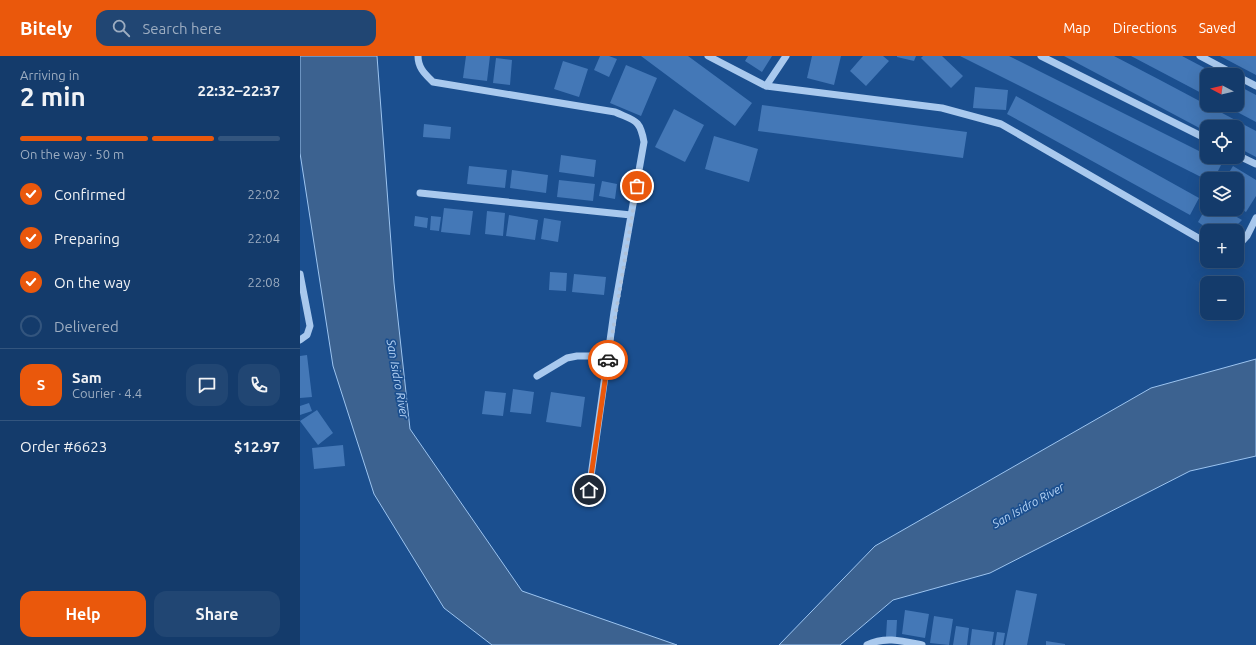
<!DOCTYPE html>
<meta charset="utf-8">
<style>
body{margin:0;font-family:Ubuntu,sans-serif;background:#214673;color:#f1f3f6;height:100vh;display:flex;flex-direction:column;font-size:15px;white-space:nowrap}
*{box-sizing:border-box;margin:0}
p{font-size:13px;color:#9dadc1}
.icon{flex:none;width:22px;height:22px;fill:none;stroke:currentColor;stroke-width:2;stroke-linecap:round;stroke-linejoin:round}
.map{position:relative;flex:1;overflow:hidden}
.side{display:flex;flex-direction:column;background:#143b6b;width:300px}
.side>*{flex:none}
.needle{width:26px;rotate:277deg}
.buttons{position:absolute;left:900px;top:12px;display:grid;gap:8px}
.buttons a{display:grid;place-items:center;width:44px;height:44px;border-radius:8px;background:#143b6b;box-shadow:0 4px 16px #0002,0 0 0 1px #33557e;font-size:20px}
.pin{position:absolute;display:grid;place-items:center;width:34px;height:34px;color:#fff;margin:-17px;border:2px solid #fff;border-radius:50%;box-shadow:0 1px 4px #0007}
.courier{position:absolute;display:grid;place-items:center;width:40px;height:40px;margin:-20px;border:3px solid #ea580c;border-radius:50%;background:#fff;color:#222;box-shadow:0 1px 5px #0007}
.summary em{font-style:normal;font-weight:600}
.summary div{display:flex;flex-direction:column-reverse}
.summary{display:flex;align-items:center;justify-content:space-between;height:68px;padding:0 20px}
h1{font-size:26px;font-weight:600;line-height:30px}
.bar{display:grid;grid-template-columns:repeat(4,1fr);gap:6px 4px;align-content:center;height:48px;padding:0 20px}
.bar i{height:5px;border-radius:3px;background:#33557e}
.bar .on{background:#ea580c}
.bar p{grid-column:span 4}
.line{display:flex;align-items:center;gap:10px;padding:0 20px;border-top:1px solid #33557e}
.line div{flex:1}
.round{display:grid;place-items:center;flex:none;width:42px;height:42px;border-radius:12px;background:#214673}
ol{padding:0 20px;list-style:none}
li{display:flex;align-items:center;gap:12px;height:44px}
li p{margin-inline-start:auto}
li .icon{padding:4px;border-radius:50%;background:#ea580c;color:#fff;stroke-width:4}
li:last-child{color:#9dadc1}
li i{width:22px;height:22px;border:2px solid #33557e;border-radius:50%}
.button{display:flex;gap:8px;margin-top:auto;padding:8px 20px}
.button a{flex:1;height:46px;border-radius:12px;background:#ea580c;color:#fff;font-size:16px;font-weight:600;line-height:46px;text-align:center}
.button a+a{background:#214673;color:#f1f3f6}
header{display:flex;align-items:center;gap:24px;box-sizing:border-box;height:56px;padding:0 20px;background:#ea580c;color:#fff}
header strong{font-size:19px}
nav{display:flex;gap:22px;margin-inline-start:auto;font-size:14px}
.search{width:280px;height:36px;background:#214673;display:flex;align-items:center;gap:10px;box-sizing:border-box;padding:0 14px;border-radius:12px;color:#9dadc1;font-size:15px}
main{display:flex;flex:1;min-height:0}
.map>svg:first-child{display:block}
.water{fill:#3c6290;stroke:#9cc4f0}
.building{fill:#4478b7}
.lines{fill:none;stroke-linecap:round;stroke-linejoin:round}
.minor{stroke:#a9c9ee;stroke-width:7}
.done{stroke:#afc1d8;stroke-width:4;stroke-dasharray:0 7.2}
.route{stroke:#ea580c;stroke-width:5}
.labels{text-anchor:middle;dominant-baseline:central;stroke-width:3.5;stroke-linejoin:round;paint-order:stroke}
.water-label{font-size:12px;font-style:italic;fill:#b5d3f5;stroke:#1b4f8f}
</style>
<header>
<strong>Bitely</strong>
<div class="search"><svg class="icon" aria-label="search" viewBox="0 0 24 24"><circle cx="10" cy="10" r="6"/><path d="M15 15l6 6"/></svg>Search here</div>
<nav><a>Map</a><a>Directions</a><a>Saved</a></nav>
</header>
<main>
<section class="side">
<div class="summary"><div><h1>2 min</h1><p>Arriving in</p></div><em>22:32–22:37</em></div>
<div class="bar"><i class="on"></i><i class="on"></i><i class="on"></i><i></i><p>On the way · 50 m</p></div>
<ol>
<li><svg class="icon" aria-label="check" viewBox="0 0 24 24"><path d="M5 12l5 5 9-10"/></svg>Confirmed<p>22:02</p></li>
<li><svg class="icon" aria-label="check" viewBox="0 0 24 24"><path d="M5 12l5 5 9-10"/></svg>Preparing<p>22:04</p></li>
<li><svg class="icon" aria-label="check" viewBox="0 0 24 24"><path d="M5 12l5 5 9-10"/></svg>On the way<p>22:08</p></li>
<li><i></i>Delivered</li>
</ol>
<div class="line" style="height:72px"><b class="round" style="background:#ea580c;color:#fff">S</b><div><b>Sam</b><p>Courier · 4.4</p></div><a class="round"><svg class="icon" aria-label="chat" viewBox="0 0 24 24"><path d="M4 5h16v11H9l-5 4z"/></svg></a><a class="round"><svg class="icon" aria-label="phone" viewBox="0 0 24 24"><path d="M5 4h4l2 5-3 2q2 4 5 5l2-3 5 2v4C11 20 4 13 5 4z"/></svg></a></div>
<div class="line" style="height:52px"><div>Order #6623</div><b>$12.97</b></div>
<div class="button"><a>Help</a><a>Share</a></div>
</section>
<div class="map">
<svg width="956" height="589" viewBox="0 0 956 589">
<rect width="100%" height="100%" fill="#1b4f8f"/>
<path class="water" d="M0,0H77L94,227L110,373L222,535L377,589H192L144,552L74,438L33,310L0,97Z
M956,303V400L890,415L690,517L593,544L540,589H479L575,490L851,332Z"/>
<path class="building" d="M166,0H190L187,25L163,22Z
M300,0H309L317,3L309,21L294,14Z
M341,0H388L452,47L435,70Z
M448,0H472L462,16L445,5Z
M512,0H541L534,29L507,22Z
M563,0H583L589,5L566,30L550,15Z
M597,0H616L614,5L597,1Z
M623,0H642L663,20L651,32L621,2Z
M660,0H709L907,99V101L922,107L914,123L907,124Z
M764,0H814L860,24L956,75V101L937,91V71H907V76Z
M831,0H882L918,19H907V40Z
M920,0H956V19L937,9Z
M196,2L212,4L210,29L193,27Z
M263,5L288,13L279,41L254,33Z
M326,9L357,22L341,60L310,47Z
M937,29L956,39V66L924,49H937Z
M675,31L708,34L706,54L673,52Z
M716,40L899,142L890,159L707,58Z
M462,49L667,76L663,102L458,75Z
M374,53L404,69L385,106L355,91Z
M124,68L151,71L150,83L123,81Z
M414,80L458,93L449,126L405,113Z
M261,99L296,104L294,121L259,116Z
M169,110L207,114L205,132L167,128Z
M933,110L956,124V140L946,156L937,150V123H925Z
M212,114L248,119L246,137L210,132Z
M259,124L295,128L293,145L257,141Z
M302,125L317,128L315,143L299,140Z
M907,150V153H923L942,164L931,175H911L898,166Z
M144,152L173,155L170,179L141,176Z
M187,155L205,157L203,180L185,178Z
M209,159L238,164L235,184L206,180Z
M115,160L128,162L127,172L114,170Z
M131,160L141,161L139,175L130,174Z
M244,162L261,165L258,186L241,183Z
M250,216L267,217L266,235L249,234Z
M274,218L306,221L304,239L272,236Z
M7,299L12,341L0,342V300Z
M213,333L234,336L231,358L210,356Z
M185,335L206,337L203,360L182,358Z
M251,336L285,341L281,371L246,366Z
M9,347L12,355L0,359V350Z
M17,354L33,377L18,389L0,365Z
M43,389L45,410L14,413L12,392Z
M716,534L737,538L727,589H705Z
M605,554L629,558L625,582L602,578Z
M634,560L653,563L649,589L630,587Z
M587,564H597L596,582L586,581Z
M656,570L669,572L667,589H653Z
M672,573L694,576L692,589H670Z
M697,576L705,577L703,589H695Z
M746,585L765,588V589H746Z"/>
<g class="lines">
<path class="minor" d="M118,0C118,12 125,18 133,26L315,56C335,65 340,63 344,86L314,256L289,434
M408,0L466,30L642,52L701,68L907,187
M741,0L907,83
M900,0L936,19
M937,20L956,30
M466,30L486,0
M937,99L956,108
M120,137L331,159
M937,191L947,180L956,162
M0,218L10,270L7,279L0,284
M237,320L267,302L277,300H308
M567,589C585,580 603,585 622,589"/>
</g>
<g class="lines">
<path class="done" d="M308,304L337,130"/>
<path class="route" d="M289,434L308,304"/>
</g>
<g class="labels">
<g class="water-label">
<text transform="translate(98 323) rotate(80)">San Isidro River</text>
<text transform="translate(728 449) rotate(-29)">San Isidro River</text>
</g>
</g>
</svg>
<div class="buttons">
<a><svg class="needle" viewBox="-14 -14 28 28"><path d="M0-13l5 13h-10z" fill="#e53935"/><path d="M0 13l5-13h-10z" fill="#9dadc1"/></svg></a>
<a><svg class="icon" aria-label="locate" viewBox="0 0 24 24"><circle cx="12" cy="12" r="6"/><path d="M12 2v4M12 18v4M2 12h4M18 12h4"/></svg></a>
<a><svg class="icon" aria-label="layers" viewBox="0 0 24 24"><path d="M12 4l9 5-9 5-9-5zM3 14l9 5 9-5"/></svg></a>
<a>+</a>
<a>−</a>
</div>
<div class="pin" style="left:337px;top:130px;background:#ea580c"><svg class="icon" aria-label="bag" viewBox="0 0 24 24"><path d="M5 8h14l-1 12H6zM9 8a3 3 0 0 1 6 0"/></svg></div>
<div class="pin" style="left:289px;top:434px;background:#1f2937"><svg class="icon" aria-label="home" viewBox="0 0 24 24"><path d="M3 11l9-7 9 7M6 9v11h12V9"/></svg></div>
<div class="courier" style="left:308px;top:304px"><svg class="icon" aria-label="car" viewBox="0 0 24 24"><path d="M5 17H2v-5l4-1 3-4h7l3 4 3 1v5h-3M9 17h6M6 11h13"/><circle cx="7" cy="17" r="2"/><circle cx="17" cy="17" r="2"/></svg></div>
</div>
</main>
